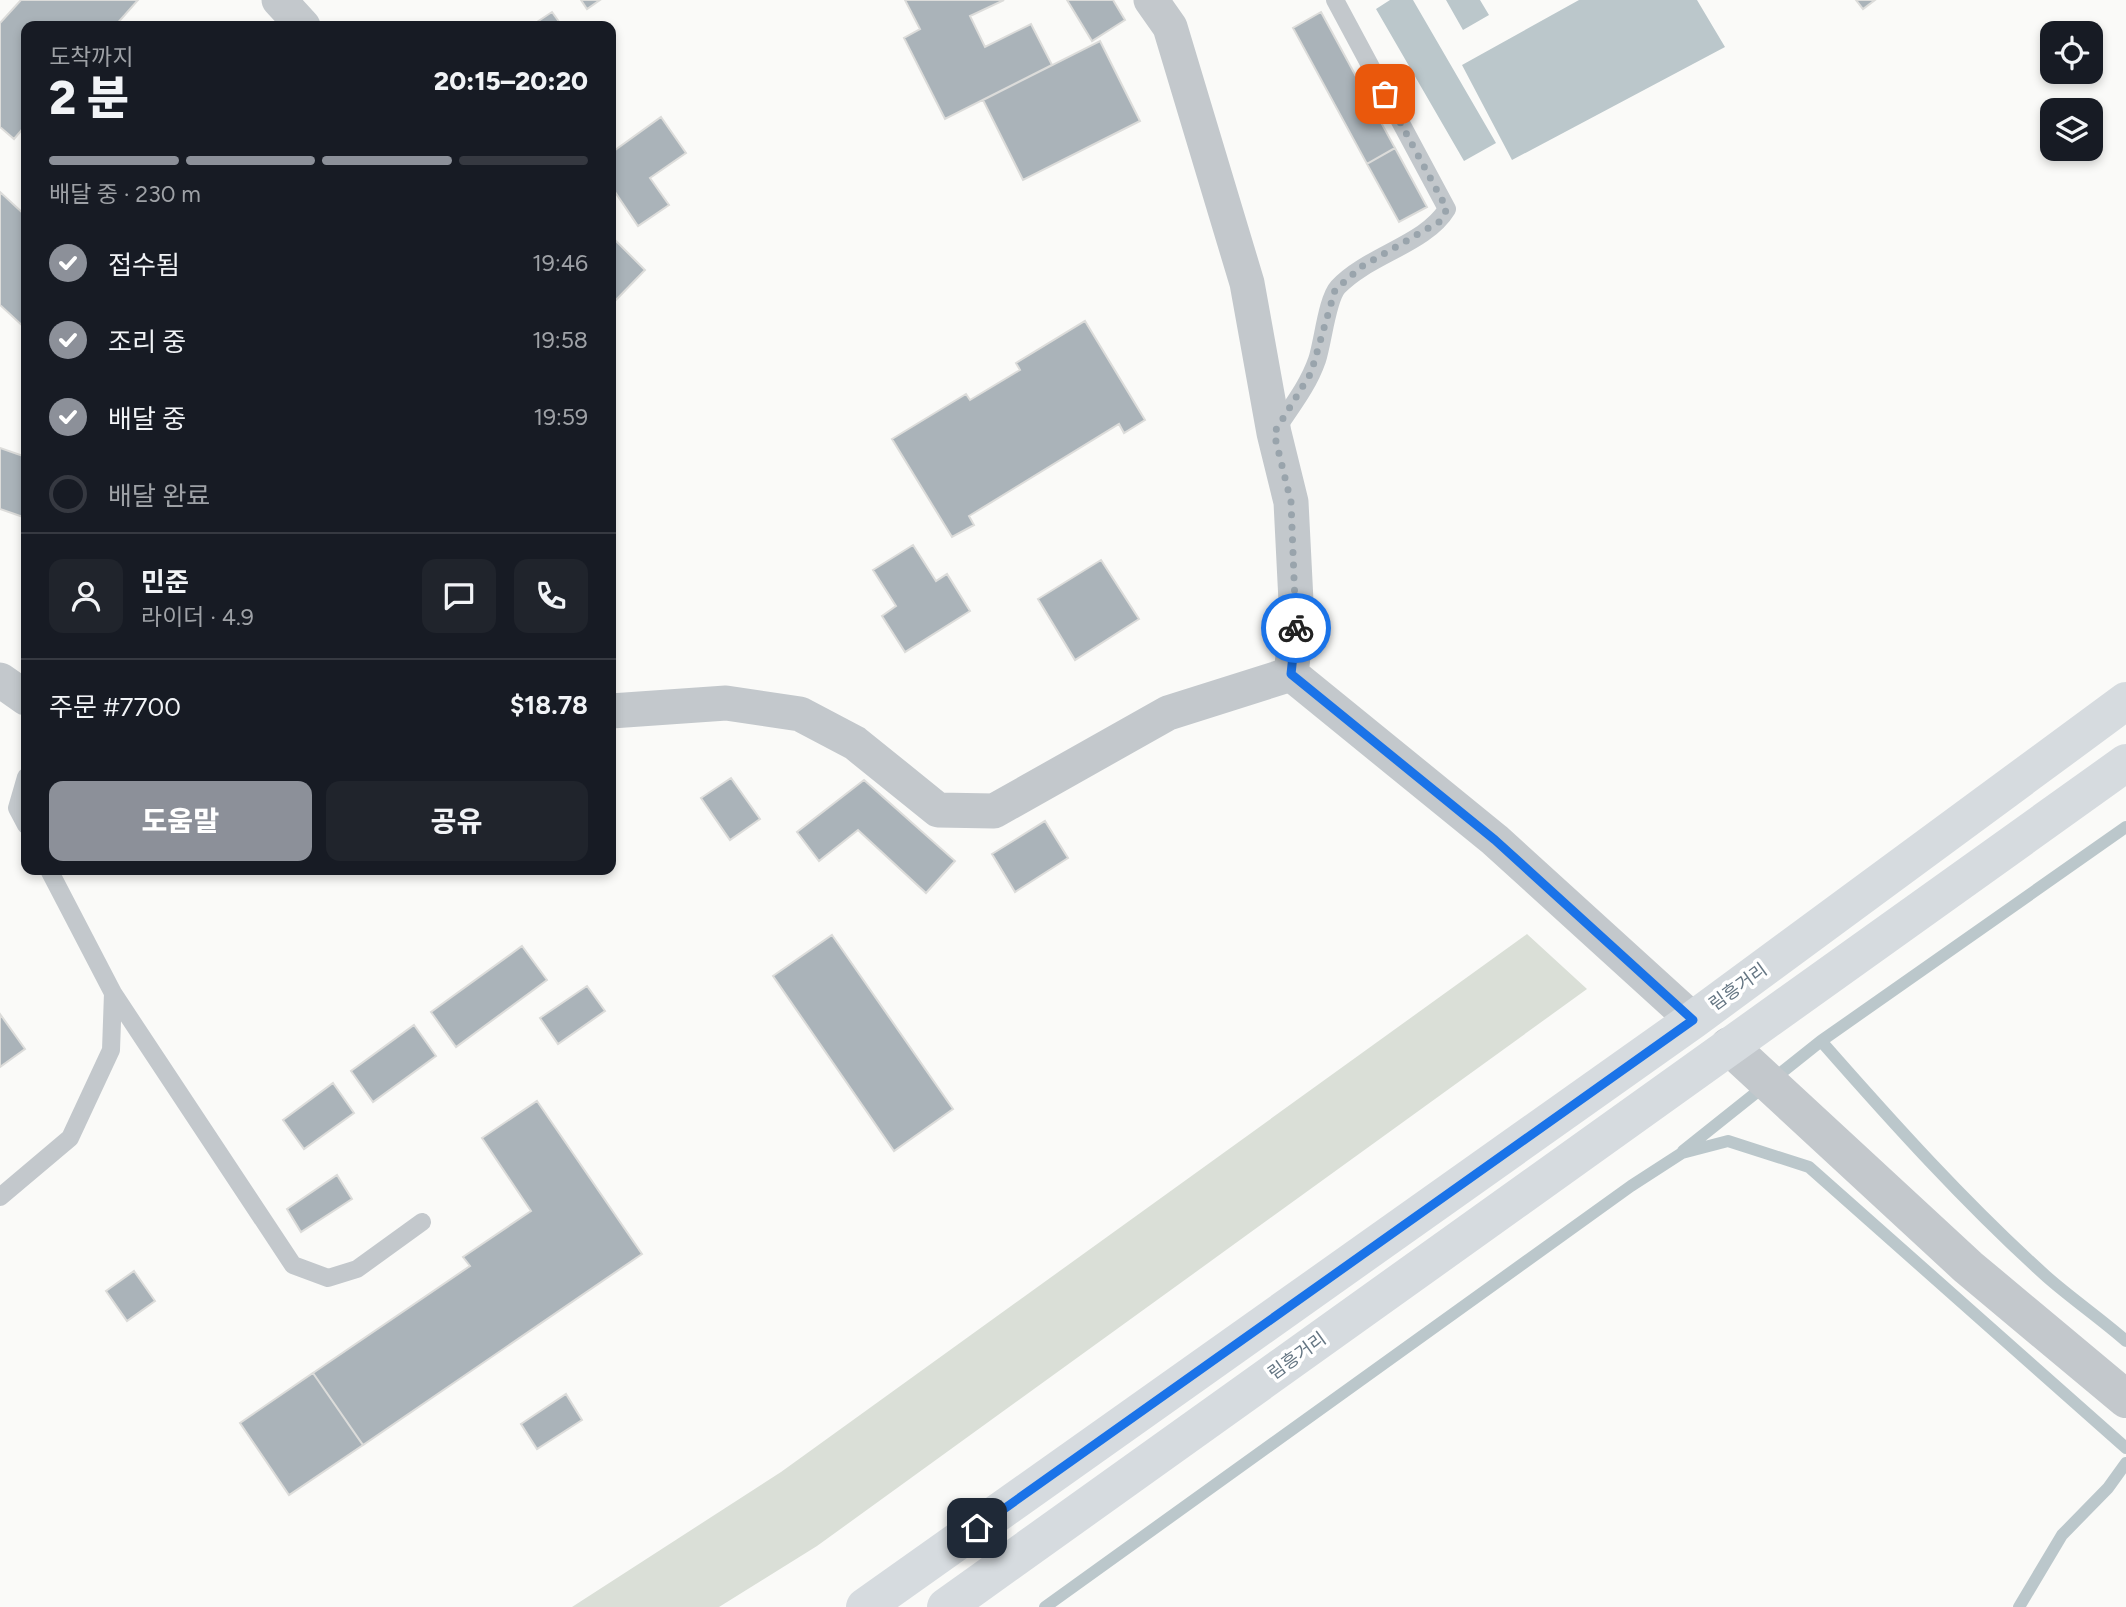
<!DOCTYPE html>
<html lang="ko">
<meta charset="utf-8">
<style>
body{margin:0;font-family:Figtree,"Noto Sans KR",sans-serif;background:#20242c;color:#f1f3f6;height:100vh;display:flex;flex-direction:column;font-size:26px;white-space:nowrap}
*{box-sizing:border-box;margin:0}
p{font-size:23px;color:#9ea1a6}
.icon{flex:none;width:38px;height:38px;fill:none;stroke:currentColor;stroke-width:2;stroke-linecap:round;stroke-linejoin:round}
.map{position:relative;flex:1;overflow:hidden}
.side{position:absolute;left:21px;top:21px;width:595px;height:854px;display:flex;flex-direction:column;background:#171b24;border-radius:14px;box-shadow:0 4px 10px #0003}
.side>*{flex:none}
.tools{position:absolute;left:2040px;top:21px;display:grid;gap:14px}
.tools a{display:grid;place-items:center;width:63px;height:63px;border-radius:14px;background:#171b24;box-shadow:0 4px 10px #0003;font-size:35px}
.pin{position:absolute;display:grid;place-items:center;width:60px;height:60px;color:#fff;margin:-30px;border-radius:14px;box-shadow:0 4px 10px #0006}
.courier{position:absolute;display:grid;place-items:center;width:70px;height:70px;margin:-35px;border:5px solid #1a73e8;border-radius:50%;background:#fff;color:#222;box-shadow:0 2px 9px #0007}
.overview em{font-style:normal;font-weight:800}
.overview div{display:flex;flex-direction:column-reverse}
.overview{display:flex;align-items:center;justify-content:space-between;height:119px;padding:0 28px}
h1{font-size:46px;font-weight:800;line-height:52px}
.bar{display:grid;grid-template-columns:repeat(4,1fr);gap:10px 7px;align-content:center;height:84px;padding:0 28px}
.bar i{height:9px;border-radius:5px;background:#363941}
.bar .active{background:#8c9099}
.bar p{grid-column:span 4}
.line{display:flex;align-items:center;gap:18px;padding:0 28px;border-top:2px solid #363941}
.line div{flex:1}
.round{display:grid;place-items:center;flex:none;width:74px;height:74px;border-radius:14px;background:#20242c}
ol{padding:0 28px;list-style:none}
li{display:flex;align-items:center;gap:21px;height:77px}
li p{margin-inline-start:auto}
li .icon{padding:7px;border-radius:50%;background:#8c9099;color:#fff;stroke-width:4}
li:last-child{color:#9ea1a6}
li i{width:38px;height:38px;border:4px solid #363941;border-radius:50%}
.cta{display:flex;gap:14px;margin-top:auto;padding:14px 28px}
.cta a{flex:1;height:80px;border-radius:14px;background:#8c9099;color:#fff;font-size:28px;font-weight:800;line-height:80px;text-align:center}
.cta a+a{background:#20242c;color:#f1f3f6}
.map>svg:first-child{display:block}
.green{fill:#dadfd7}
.water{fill:#bbc7cb}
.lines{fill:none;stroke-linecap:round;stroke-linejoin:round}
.stream{stroke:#bbc7cb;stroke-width:12}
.building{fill:#aab3b9;stroke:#dcdcda;stroke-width:2}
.service{stroke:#c3c8cc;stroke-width:18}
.minor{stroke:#c3c8cc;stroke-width:35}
.tertiary{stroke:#c3c8cc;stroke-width:38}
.primary{stroke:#d6dbdf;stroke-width:38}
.done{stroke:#99a4ac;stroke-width:7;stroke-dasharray:0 12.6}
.route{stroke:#1a73e8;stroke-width:9}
.labels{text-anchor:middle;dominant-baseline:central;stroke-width:7;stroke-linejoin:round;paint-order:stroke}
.street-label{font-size:18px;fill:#657683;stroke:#fff}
</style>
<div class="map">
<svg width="2126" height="1607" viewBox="0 0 2126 1607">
<rect width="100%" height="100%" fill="#fafaf8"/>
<path class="green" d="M1527,934L1587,989L817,1546L719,1607H572L781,1472Z"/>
<path class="water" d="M1390,0H1413L1496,143L1464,161L1376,9Z
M1446,0H1480L1489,15L1463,30Z
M1579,0H1697L1725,47L1512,160L1462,65Z"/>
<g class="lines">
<path class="stream" d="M1821,1041C1893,1123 1966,1204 2047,1277C2072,1299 2101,1319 2126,1341
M1683,1151L1821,1041L2126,827
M1045,1607L1631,1186L1682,1153L1728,1141L1809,1167L2126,1448
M2019,1607L2062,1535L2108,1488L2126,1463"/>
</g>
<path class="building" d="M21,0H138L115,26H26V125L14,139L0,127V23Z
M581,0H600L587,9Z
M905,0H1004L970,16L985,47L1031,24L1052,65L945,119L904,38L920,29Z
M1067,0H1113L1125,20L1092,41Z
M1856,0H1875L1863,9Z
M552,12L562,26H531Z
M1321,12L1395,148L1367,164L1293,28Z
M1100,41L1140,121L1023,180L983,100Z
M661,117L686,153L650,178L669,205L638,226L611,186V153Z
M1395,148L1427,207L1399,222L1367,164Z
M0,192L26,216V329L0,305Z
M611,236L645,270L611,305Z
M1085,321L1145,420L1124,433L1119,424L969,516L974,525L952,537L892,439L966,394L970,400L1020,370L1016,363Z
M0,448L26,457V518L0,509Z
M913,545L936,581L947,574L970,611L905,652L882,616L896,606L873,570Z
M1101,560L1139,619L1075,660L1038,599Z
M731,778L760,819L730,840L701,798Z
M864,780L955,861L926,893L858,830L819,861L797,832Z
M1045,821L1068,858L1015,892L992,854Z
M832,935L953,1109L894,1151L773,976Z
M522,946L547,980L456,1047L431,1012Z
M587,986L605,1011L558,1044L540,1018Z
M0,1014L25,1049L0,1067Z
M414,1025L436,1056L373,1102L351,1071Z
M333,1083L354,1113L304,1149L283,1120Z
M537,1101L642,1254L363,1445L313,1373L470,1266L463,1257L531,1211L482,1138Z
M337,1175L352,1199L301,1232L287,1209Z
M134,1271L155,1301L127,1321L106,1291Z
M313,1373L363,1445L289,1495L240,1423Z
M566,1394L582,1420L537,1449L521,1424Z"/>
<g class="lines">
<path class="service" d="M1276,430C1291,407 1308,386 1317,360C1323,342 1327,299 1338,287C1368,255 1426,244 1447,209L1335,0
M26,777L17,808L26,825
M113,993L293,1265L328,1278L357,1269L422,1222
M0,1197L70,1138L111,1050L113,993L49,870"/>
<path class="minor" d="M279,0L303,26
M1151,0L1170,27L1247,283L1274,433L1291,502L1297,621L1291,674L1495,840L1693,1020
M0,680L26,698
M611,711L726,703L800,714L855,743L938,810L994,811L1168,713L1291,674"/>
<path class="tertiary" d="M1729,1046L1968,1267L2126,1399"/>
<path class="primary" d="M865,1607L1693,1020L2126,701
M946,1607L2126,763"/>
</g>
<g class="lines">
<path class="done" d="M1296,628L1291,502L1274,433L1311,373L1335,290L1361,267L1439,222L1447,209L1385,94"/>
<path class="route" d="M977,1528L1693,1020L1495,840L1291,674L1296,628"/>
</g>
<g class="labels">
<g class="street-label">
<text transform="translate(1738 987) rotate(-36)">림흥거리</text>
<text transform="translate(1297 1356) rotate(-36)">림흥거리</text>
</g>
</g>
</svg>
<div class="tools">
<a><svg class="icon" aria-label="locate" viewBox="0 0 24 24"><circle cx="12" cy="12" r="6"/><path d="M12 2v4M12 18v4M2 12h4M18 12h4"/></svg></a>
<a><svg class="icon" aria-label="layers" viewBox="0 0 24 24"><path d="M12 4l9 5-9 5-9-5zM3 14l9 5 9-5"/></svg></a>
</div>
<div class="pin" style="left:1385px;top:94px;background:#ea580c"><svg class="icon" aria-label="bag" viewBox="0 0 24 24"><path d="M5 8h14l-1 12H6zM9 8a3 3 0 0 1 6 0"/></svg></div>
<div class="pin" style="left:977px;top:1528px;background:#1f2937"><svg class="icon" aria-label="home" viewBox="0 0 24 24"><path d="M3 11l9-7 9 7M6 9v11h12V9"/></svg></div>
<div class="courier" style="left:1296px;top:628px"><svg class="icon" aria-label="bike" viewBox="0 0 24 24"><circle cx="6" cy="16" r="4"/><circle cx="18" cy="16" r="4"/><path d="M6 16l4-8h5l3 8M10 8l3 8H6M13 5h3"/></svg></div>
<section class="side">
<div class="overview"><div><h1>2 분</h1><p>도착까지</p></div><em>20:15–20:20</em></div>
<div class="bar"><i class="active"></i><i class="active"></i><i class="active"></i><i></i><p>배달 중 · 230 m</p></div>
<ol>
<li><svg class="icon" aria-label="check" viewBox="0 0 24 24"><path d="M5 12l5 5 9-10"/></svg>접수됨<p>19:46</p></li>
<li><svg class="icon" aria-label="check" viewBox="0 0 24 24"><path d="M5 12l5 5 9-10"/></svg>조리 중<p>19:58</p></li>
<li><svg class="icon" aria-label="check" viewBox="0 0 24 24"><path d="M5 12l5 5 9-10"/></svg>배달 중<p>19:59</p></li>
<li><i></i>배달 완료</li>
</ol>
<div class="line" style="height:126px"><a class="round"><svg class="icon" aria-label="person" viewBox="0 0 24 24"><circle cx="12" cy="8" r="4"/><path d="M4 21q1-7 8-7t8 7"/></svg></a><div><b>민준</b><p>라이더 · 4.9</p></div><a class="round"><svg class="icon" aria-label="chat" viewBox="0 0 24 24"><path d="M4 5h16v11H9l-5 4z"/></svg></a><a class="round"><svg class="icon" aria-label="phone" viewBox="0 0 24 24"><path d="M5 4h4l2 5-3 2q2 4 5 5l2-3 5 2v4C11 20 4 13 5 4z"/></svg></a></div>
<div class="line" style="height:91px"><div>주문 #7700</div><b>$18.78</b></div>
<div class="cta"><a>도움말</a><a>공유</a></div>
</section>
</div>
